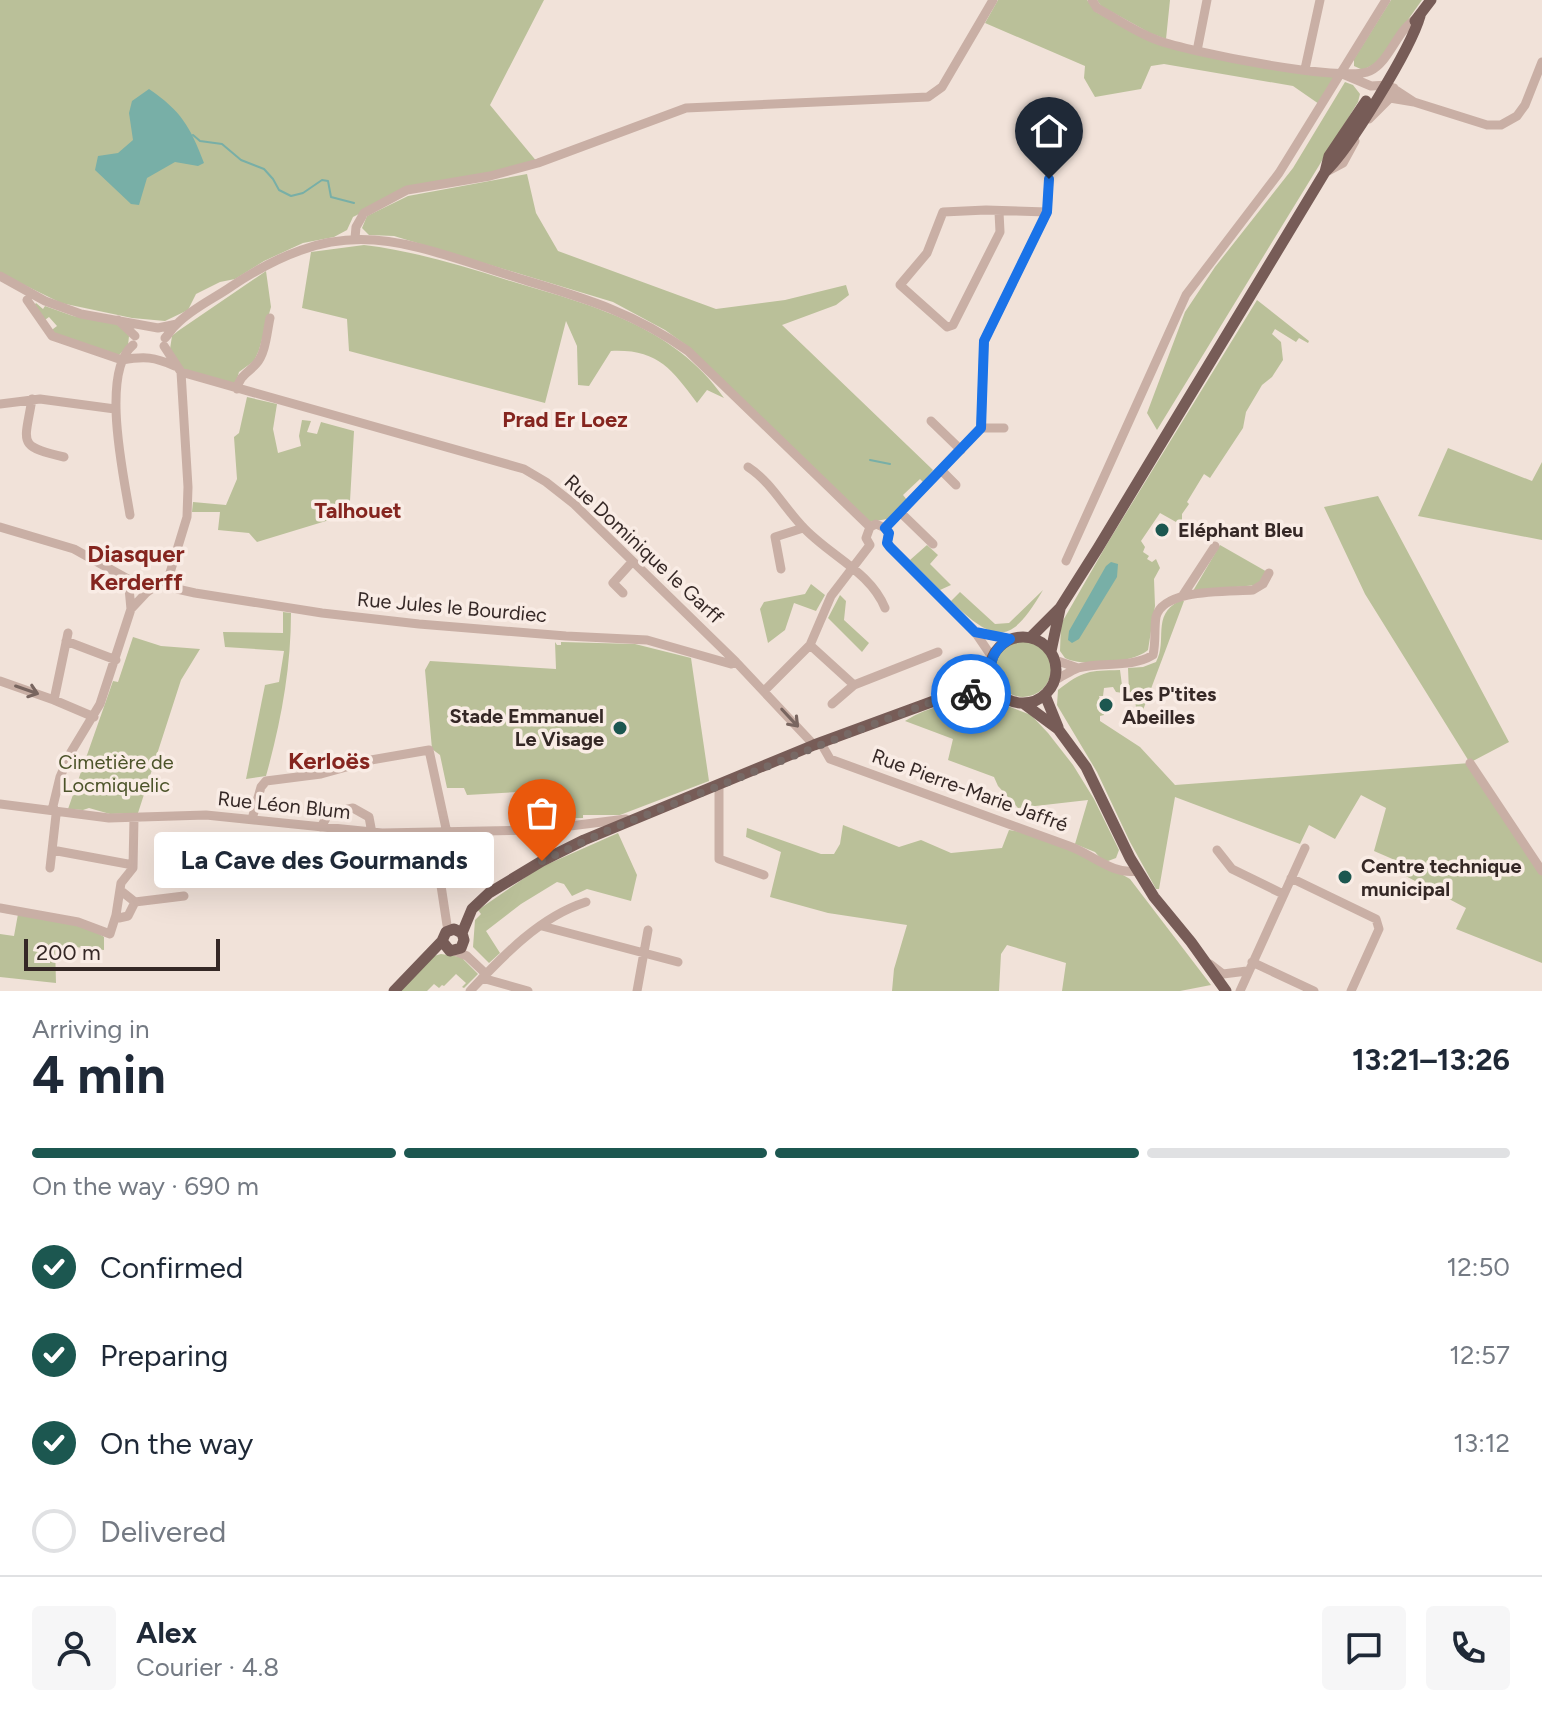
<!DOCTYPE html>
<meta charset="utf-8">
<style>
body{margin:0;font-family:Figtree,sans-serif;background:#f6f6f7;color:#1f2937;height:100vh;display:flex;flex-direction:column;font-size:30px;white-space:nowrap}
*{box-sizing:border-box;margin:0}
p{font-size:26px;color:#747a83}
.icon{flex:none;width:44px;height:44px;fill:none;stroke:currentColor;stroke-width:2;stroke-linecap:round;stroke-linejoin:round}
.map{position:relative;height:991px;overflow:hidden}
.sheet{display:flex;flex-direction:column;background:#fff;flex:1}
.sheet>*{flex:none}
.scale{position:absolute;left:24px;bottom:20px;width:196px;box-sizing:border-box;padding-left:8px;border:4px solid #352826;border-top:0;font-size:22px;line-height:28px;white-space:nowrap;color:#352826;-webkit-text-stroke:6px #f9ece5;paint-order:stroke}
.pin{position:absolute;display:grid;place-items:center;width:68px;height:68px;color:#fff;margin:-82px -34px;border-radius:50% 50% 50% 0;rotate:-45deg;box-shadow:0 0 8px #0007}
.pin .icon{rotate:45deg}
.courier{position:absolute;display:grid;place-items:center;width:80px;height:80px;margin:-40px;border:6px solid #1a73e8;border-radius:50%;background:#fff;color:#222;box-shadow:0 2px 10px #0007}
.bubble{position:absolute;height:56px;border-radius:8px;background:#fff;box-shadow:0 8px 32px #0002;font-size:26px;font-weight:700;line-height:56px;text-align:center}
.summary em{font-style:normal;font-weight:700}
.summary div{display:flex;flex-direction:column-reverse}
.summary{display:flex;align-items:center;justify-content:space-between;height:136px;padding:0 32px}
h1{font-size:52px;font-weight:700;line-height:60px}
.bar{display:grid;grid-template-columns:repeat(4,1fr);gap:12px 8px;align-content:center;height:96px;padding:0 32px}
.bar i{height:10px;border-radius:6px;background:#e0e1e3}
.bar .on{background:#1c5750}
.bar p{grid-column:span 4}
.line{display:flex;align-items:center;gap:20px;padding:0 32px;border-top:2px solid #e0e1e3}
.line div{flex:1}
.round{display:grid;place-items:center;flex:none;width:84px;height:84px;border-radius:8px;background:#f6f6f7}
ol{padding:0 32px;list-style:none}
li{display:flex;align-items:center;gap:24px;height:88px}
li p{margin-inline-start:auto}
li .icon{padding:8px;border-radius:50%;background:#1c5750;color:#fff;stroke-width:4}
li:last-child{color:#747a83}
li i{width:44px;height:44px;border:4px solid #e0e1e3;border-radius:50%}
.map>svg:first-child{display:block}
.green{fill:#bac099}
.water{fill:#78afa7}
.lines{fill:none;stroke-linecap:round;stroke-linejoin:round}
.stream{stroke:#78afa7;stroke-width:2}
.minor{stroke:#c9afa5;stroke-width:9}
.major{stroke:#775c57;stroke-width:11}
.oneway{stroke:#78655f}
.done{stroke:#776965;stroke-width:8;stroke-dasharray:0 14.4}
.route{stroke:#1a73e8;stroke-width:10}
.poi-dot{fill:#1c5750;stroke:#f9ece5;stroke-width:3}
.labels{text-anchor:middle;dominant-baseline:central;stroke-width:7;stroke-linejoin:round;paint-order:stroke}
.poi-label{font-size:20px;font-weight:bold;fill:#352826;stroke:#f9ece5;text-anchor:start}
.street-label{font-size:20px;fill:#352826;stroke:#f9ece5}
.park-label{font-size:20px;fill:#4c542a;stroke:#f9ece5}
.neighbourhood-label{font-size:22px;font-weight:bold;fill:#85251f;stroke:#f9ece5}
.quarter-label{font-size:24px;font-weight:bold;fill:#85251f;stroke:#f9ece5}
</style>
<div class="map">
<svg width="1542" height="991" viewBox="0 0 1542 991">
<rect width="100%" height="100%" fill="#f1e2d9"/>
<path class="green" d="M0,0H544L490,105L538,163L407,190L353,217L347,230L334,237L303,243L264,261L235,279L220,282L196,294L188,310L165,321L132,318L61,303L0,273Z
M998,0H1087L1096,12L1148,40L1334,77L1319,104L1293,86L1164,64L1151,66L1141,89L1095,97L1084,78L1085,66L985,23Z
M1097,0H1170L1166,39L1150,33L1101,6Z
M1391,0H1422L1378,62L1363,70L1354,66V59Z
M1345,82L1353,85L1360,94L1358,102L1157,430L1147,413L1185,312L1215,267L1293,168Z
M527,174L536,213L558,251L716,309L785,300L846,285L849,295L836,305L782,325L933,470L923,482L920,479L903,495L907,500L887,519L870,522L686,345L665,330L613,302L394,236L369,235L362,228L367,216L408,196Z
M364,245C414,251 460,265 507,280C587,304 674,325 724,398L707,390L697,403C671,368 657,349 611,351L589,386L578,385L577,346L566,321L545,403L349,351L347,319L302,308L311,252Z
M266,271L271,307L259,350L254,361L239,372L235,386L182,369L170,349L172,336L178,331Z
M1257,300L1309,341L1308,343L1299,338L1296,342L1275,329L1272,334L1281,342L1283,360L1272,377L1262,385L1246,412L1243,428L1210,478L1204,474L1187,502L1189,504L1182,514V522H1176L1160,513L1141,541L1145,547L1143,552L1149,556L1147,559L1152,562L1156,559L1160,568L1154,579L1155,606L1148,650C1133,663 1083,667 1065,658L1060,651L1061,624L1107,544Z
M36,303L43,309L45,306L73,316L114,323L123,328L129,336L128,346L117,357L49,332L57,326L49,317L42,322L32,308Z
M247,397L277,404L273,429L278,453L301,446L299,436L302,420L311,421L307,432L317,434L321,422L354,431L350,501L326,521L257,542L249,533L218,530L220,512H192L193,502L226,505L237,479L234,437L239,433Z
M1448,448L1532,481L1542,462V540L1418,516Z
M1378,496L1509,742L1471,762L1542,871V963L1456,929L1466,908L1400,873L1404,864L1374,851L1386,808L1361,795L1335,839L1309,825L1300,844L1175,797L1159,889H1156L1130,842L1097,772L1057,705L1058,690C1084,670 1088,671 1120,670L1123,693L1116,692L1113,687L1104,688L1103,696H1099L1104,715L1100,716V721L1140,747L1175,785L1470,763L1365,594L1324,507Z
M927,545L938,555L930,564L951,585L940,590L910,560Z
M1220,545L1269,573L1257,585L1193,591Z
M811,584L825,595L816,611L794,603L785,630L768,643L760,609L764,602L805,594Z
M1043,590C1012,643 997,646 951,601L960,592L995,624L1009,623Z
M840,595L846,601L844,620L869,643L862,652L828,618Z
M1179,601H1184L1137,726L1135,693L1129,692L1128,668L1143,667L1156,662C1168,640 1151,616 1179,601Z
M283,612L291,613C291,668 281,722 266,776L246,779L265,685L279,682L284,651L225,647L223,632L283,633Z
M133,637L161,646L200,649L181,680L138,813L110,814L89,808L83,810L68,809L113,681L118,682Z
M995 669a28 28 0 1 1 56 0a28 28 0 1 1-56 0Z
M555,642L557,645H561V642L635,644L691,658L709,781L620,815H583V818H574V821L530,825L529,821H525L518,792L467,795L464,788H447L440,755L432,749L425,670L430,661L556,669Z
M989,699L1031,715L1048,733L1073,765L1094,799L1119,850L1116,858L1108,861L1102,860L1095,852L1075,844L1088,800L1018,808L998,786L994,777L948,760L953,739L905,721C930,705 960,701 989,699Z
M843,825L899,847L921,840L951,853L1002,848L1009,830L1034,834L1097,860L1130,879L1211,985L1180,991H1062L1066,963L1007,945L1001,954L999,991H892L894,969L907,925L828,913L770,897L781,852L746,837L747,828L821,854H834L840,844Z
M618,833L637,875L631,901L587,889L572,896L564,884L557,882L521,904L486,931L500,953L489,963L473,947L475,920L481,914L478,910L539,868Z
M18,914L89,927L104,937V950L55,945L56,983L0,977V934L14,936Z
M441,954L461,957L478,974L464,988L462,987L466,983L456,974L444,986L442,985L439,988L434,984L427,991H398L434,956Z"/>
<path class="water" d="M149,89C181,111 190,126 204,163L198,166L175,162L147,178L139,205L131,204L95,170L98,156L118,153L133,140L129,113L132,101Z
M1111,562L1118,564L1117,577L1079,639L1072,643L1068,640L1069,631L1106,566Z"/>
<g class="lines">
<path class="stream" d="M193,135L200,141L222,144L241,160L264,169L273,179L279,190L291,196L303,193L322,180L328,181L331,197L354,203
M870,460L890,464"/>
<path class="minor" d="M1092,0L1097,8C1117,19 1137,33 1157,40C1189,52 1344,83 1370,71C1390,62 1397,28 1419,17
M1197,51L1207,0
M1305,69L1320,0
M1345,75L1371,86L1388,85L1414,102
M1380,87L1390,98L1414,102L1487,125H1501L1517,116L1525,105L1542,62
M1369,119L1390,98L1394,88
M1328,171L1343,163L1355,141
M999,212L1000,232L953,325L947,327L900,285L927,253L943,212L986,210L1047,212
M355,238L356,227L364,213L407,190L490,176L538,163L686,108L928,97L942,87L993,0
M0,276L45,301L81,314L158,328L177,324
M27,300L52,336L122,360
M118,320L135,336
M165,338C169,334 172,328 177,324C191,309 215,298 232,286C346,210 402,242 521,279C584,298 633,312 688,351L870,527
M122,360C145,356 154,357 175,366
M181,372L524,469L546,482L574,504L736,662L814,745
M237,389C240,375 247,374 256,364C266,353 267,331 270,318
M32,399C25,443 16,446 64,457
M0,404L40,399L115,409
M931,421L961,450
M981,428H1004
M748,467C771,482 783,506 802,526C828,555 870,571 885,608
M942,471L956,485
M901,513L933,544
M130,515C124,477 100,372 133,345
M0,527L74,549L135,583L160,582
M885,528L981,428L984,341L1047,212L1049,179
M885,528L889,533L887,543L890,547L975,632L992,657
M870,545L866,538L870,527L876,524L885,528
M1066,561L1186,295L1279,173L1386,0
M781,569L775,537L803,528
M165,580L177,589L195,593L322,613L419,624L566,636L647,640L731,664L736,662
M623,593L613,583L632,562
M1183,595L1215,546
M131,609L146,593L169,576L187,517L188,487L181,372L164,346
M975,632L1010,639
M66,641L116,660
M810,645L854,685L938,652
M1055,660L1078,668
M1055,680C1062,677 1070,671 1078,668C1102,661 1130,669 1153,655C1156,642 1154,629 1156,617C1163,588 1229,592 1253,590L1263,584L1269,573
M0,681L54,700L94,717
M764,691L810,645L831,596L870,545
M54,700L68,633
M832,704L854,685
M822,745L830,759C909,788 989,817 1069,846C1092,854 1112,875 1137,871
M371,760L429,750L447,833
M1470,763L1542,871
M719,786V859L764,875
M0,804L109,818L206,815L382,833L538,830L626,819
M252,819L261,787L266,781L321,774L368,761
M321,827L329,813L353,808L369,817L372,833
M433,833L447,925L450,929
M52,850L133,865
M1217,850L1232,869L1283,894
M50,868L56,815L53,806L60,777L71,752L100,704L131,609L129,588L124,578
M1291,878L1376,919L1379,929L1351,991
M120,890L135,902L128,916L119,918L116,915L121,883L133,868L134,818
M135,902L184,896
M0,908L78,922L110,934L116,915
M542,926L678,962
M455,951L467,956L486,974
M1252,962L1314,991
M1210,964L1223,974L1247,971
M482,978L528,991
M470,991C502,957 539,917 586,902
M637,991L648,930
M1240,991L1305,848"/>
<path class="major" d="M1415,21L1431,0
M1325,172L1329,156L1366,101
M990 670a33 33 0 1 1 66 0a33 33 0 1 1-66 0Z
M1031,637L1060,608L1098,548L1325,172C1349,150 1411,48 1420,16
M1051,651L1060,609
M1045,695L1058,727
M951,697L979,692L1000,693
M1023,703L1058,729L1086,767L1130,858L1154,897L1191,942L1226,991
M442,941L450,951L461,948L464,940L462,933L472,909L489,893L542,861L584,840L814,745L942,698L969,684L990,665
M394,991L442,941L446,932L454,929L462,933"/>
</g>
<defs><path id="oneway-shaft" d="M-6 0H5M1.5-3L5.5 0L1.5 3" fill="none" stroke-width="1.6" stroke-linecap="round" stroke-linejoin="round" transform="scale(2)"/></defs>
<g class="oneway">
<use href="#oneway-shaft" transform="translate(27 690) rotate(19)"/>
<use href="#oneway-shaft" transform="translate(790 718) rotate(47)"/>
</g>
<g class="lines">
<path class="done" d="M542,861L611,829L848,734L942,698L971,694"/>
<path class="route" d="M971,694L1000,693C985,674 988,652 1010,639L975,632L890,547L887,543L889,533L885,528L981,428L984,341L1047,212L1049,179"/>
</g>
<g class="poi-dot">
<circle cx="1162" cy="530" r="8"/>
<circle cx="1106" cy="705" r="8"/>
<circle cx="620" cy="728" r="8"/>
<circle cx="1345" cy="877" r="8"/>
</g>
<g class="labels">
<g class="poi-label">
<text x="1178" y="530">Eléphant Bleu</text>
<text x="1122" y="694">Les P'tites<tspan x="1122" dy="23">Abeilles</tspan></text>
<text x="604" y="716" text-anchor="end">Stade Emmanuel<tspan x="604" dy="23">Le Visage</tspan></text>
<text x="1361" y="866">Centre technique<tspan x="1361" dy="23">municipal</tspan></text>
</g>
<g class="street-label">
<text transform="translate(644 549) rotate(43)">Rue Dominique le Garff</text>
<text transform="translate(452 607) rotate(5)">Rue Jules le Bourdiec</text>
<text transform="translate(970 790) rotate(20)">Rue Pierre-Marie Jaffré</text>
<text transform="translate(284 805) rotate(6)">Rue Léon Blum</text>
</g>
<g class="park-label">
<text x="116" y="762">Cimetière de<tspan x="116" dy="23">Locmiquelic</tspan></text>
</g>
<g class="neighbourhood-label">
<text x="565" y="419">Prad Er Loez</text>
<text x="358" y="510">Talhouet</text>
</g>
<g class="quarter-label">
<text x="136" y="553">Diasquer<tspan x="136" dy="28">Kerderff</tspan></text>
<text x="329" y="760">Kerloës</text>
</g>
</g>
</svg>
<div class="scale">200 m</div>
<div class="pin" style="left:542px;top:861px;background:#ea580c"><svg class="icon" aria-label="bag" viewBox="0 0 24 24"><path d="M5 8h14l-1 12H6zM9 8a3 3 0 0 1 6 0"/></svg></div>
<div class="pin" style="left:1049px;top:179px;background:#1f2937"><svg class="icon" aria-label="home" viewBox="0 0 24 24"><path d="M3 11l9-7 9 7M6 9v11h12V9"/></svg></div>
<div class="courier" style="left:971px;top:694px"><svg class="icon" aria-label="bike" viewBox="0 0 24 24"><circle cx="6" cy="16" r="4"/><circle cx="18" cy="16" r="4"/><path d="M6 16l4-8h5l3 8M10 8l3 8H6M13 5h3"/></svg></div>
<div class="bubble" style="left:154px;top:832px;width:340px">La Cave des Gourmands</div>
</div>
<section class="sheet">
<div class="summary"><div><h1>4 min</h1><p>Arriving in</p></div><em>13:21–13:26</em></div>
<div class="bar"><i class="on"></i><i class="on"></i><i class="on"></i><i></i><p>On the way · 690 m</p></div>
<ol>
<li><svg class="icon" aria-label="check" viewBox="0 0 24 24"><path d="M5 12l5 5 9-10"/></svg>Confirmed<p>12:50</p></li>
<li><svg class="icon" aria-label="check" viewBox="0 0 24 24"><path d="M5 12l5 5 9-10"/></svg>Preparing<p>12:57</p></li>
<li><svg class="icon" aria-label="check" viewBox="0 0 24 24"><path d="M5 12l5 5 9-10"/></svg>On the way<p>13:12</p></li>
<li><i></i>Delivered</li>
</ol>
<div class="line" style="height:144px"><a class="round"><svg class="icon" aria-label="person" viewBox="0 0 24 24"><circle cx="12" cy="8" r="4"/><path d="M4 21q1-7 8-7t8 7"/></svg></a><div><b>Alex</b><p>Courier · 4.8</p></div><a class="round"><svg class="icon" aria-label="chat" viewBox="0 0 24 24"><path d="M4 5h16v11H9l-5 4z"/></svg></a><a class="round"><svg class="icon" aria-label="phone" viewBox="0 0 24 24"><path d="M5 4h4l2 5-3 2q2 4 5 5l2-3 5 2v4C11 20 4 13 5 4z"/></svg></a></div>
</section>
